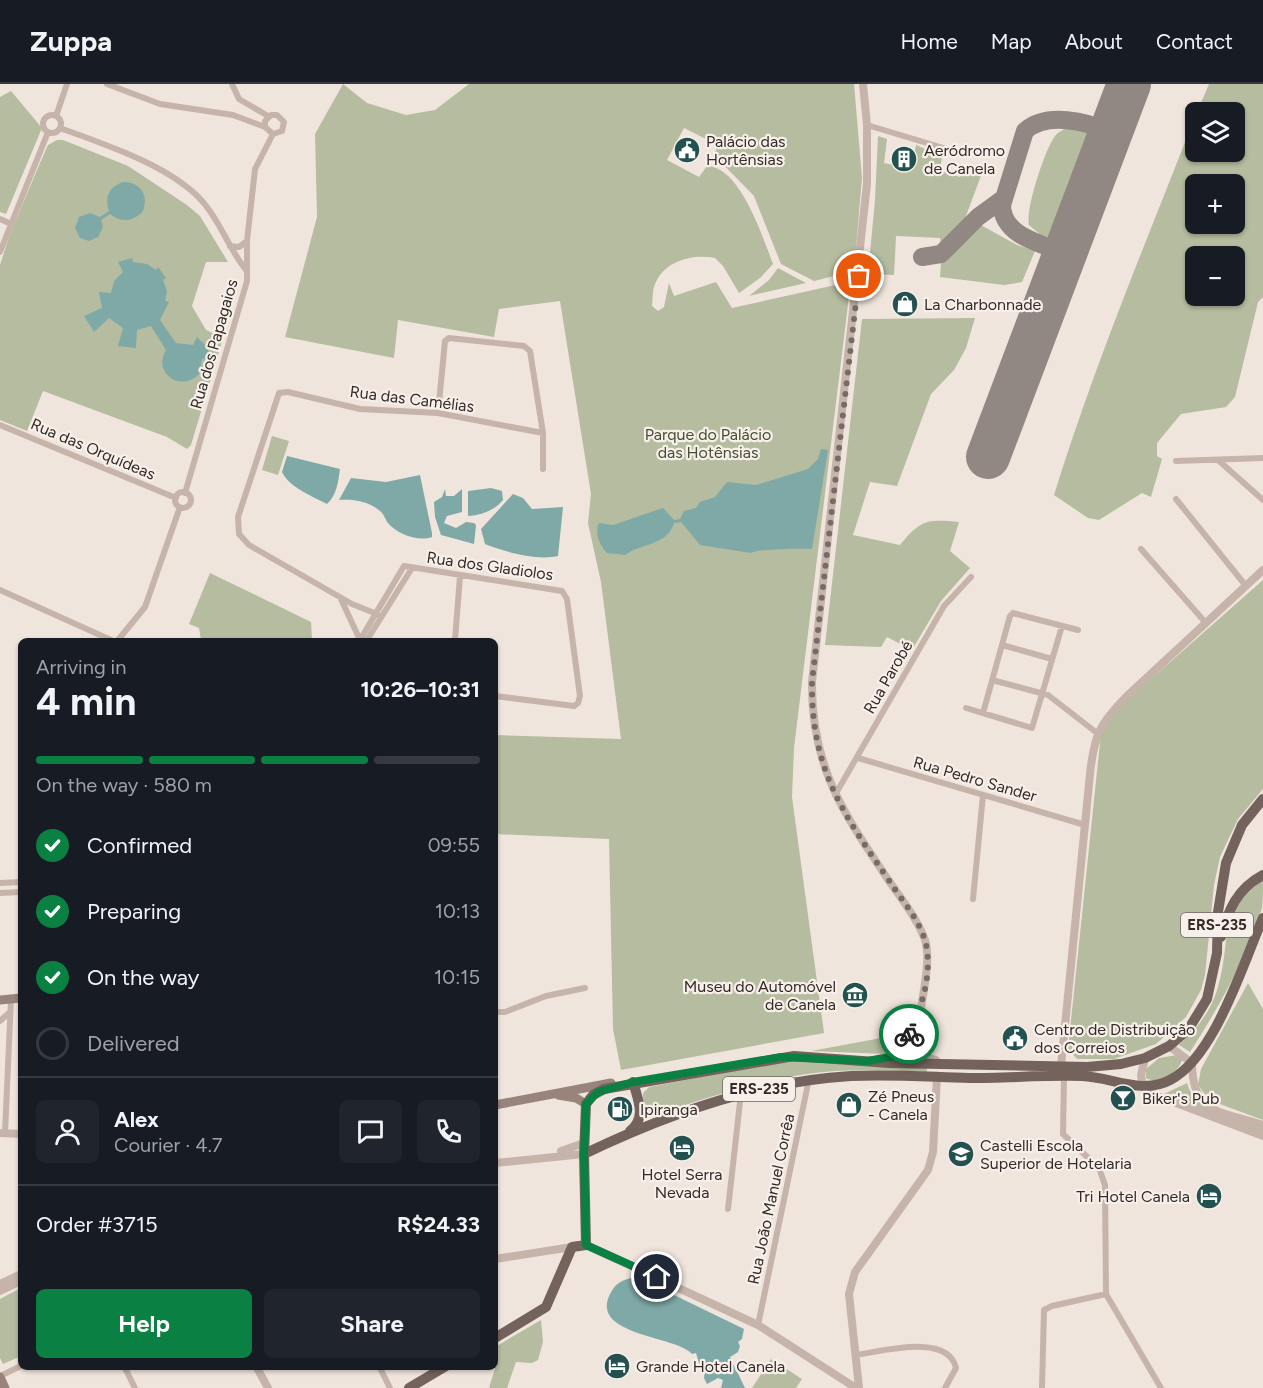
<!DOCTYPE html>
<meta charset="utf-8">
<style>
body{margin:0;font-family:Figtree,sans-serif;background:#20242c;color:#f1f3f6;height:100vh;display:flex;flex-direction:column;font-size:22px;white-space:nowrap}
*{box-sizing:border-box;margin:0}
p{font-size:20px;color:#9ea1a6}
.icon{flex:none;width:33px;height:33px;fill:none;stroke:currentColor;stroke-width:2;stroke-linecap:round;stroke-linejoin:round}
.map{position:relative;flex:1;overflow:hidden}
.panel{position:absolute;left:18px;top:554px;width:480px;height:732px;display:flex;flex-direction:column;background:#171b24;border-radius:9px;box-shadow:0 2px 4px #0004}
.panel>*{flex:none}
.buttons{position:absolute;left:1185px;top:18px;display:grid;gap:12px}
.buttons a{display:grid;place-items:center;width:60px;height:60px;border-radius:9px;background:#171b24;box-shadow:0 2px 4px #0004;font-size:30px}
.pin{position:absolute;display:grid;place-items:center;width:51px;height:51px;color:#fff;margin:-26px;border:3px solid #fff;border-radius:50%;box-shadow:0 2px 6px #0007}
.courier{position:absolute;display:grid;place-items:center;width:60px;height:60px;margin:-30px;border:4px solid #0b8043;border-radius:50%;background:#fff;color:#222;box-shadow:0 2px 8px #0007}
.overview em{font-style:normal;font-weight:700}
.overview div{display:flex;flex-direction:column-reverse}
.overview{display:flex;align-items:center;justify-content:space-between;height:102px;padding:0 18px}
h1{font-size:39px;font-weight:700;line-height:45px}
.bar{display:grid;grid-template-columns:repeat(4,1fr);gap:9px 6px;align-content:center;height:72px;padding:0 18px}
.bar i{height:8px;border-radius:4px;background:#363941}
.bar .selected{background:#0b8043}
.bar p{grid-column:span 4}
.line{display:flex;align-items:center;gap:15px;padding:0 18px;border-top:2px solid #363941}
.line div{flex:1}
.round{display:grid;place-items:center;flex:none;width:63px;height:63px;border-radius:9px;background:#20242c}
ol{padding:0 18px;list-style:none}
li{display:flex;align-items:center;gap:18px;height:66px}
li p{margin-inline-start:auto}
li .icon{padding:6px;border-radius:50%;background:#0b8043;color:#fff;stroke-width:4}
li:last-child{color:#9ea1a6}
li i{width:33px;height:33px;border:3px solid #363941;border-radius:50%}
.cta{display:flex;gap:12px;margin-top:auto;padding:12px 18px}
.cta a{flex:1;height:69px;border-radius:9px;background:#0b8043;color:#fff;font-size:24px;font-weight:700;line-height:69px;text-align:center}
.cta a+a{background:#20242c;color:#f1f3f6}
header{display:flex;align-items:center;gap:36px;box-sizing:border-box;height:84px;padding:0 30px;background:#171b24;border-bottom:2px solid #363941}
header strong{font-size:28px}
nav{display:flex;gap:33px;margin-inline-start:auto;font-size:21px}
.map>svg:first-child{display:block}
.green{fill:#b5bc9f;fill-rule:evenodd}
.water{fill:#7fa9a7}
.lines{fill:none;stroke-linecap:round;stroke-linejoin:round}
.taxiway{stroke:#928883;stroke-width:18}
.runway{stroke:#928883;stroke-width:44}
.minor{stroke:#c6b4aa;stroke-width:6}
.tertiary{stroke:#c6b4aa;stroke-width:8}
.secondary{stroke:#99847c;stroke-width:9}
.primary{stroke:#74625c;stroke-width:10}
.done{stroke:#756c68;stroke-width:6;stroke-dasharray:0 10.8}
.route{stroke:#0b8043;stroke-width:8}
.labels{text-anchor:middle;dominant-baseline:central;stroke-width:4.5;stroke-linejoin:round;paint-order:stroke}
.shield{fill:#f7efe9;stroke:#6e6663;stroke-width:1.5}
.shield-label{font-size:15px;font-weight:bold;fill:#342b29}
.poi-label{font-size:16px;fill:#342b29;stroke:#f7efe9;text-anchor:start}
.street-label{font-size:16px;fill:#342b29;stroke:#f7efe9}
.park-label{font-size:16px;fill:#464f30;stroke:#f7efe9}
</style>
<header>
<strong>Zuppa</strong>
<nav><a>Home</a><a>Map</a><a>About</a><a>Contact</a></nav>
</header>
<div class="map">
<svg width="1263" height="1304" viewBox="0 0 1263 1304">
<rect width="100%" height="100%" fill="#efe5dd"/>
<path class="green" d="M343,0L367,19L406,31L435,26L469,0H854L862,94L854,187L814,197L781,180L754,112L714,71L718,61L684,44L667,76L699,93L707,82C740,82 763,154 773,180L760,194L739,209L723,182L715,174C694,170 666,176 656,198C652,205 653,214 652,222L658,227L664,223L669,199L674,212L716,198L732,224L840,200L849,212L794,664L792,713L824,949L621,986L613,945L609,755L495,750V651L621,655L601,498L588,439L591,410L560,217L499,225L494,253L398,236L394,274L285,253L317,133L315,50Z
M1209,0H1263V213L1258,218L1235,313L1226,323L1181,330L1157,359V372L1162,375L1151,413L1142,409L1099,436L1088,434L1054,411C1094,282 1146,158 1195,33L1196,68H1234V28H1197ZM1234,100V140H1196V100ZM1196,172H1234V212H1196Z
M11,7L42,44L6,130L0,128V13Z
M1071,42L1087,46L1092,56L1057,152L1043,153L1029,141C1025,126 1045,65 1055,52C1059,47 1065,45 1071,42Z
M878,52L887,55L884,79L899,82V86H911L916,61L942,72L940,87L960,93L962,86L982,89L966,132L971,135L947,161H941L940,154L896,152L894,191L868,190L875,116Z
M57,56H63L128,82L187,121L200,132L228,178H206L192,222L206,246L223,254L191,361L187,365L167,353L43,307L27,347L0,336V181L10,150L40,79L48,61Z
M979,140L1017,161L1035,167L1022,198L1004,201L940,193L941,179Z
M778,184L806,199L749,212L769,196Z
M975,234L966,264L954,286L931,310L897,402L870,398L853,451L900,461C921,436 926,435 959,438L950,467L970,484L941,517L912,566L887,553L881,563L825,561L862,235Z
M272,352L289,357L278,391L262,386Z
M210,489L311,538L312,556H201L199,544L189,540Z
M1263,496V705L1238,735L1220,773L1214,801L1205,891L1201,906L1186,933L1156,960L1114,975H1077L1068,965L1101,649L1108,633Z
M1263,796C1263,805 1263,816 1262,824C1246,875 1219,923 1190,968L1179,961C1197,945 1211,927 1218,903C1232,857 1216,830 1263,796Z
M1248,899L1263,925V1036L1209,1016L1198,1001L1201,985Z
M891,948L899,950L902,954L897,965L886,970L811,967L881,954Z
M1177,971L1182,976C1179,989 1157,1001 1146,994V985L1159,974Z
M796,975L927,984V988C887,987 847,984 807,990C754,998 702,1015 651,1033L644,1026L643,1009L649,1003Z
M1187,999C1196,1031 1234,1035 1263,1045V1049L1162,1011Z
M21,1204V1272L3,1280L0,1274V1215Z
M541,1236L543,1258L538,1276L532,1279L516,1278L507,1304H489L497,1278L495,1263Z
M771,1275L802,1295L796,1304H752Z"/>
<path class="water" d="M123,98C140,98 149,110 143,127C133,138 122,139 110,130L101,136L103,143L98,153L89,157L80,154L75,144L79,133L90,129L100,133L109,127C104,113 109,103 123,98Z
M132,174L133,178L147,180L156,186L158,183L166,194L163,196L167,207L165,217L169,218L160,236L176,259L193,261L197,253L206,262L211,274L202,275L199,290C181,309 152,289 166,266L151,242L137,246L136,264L118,262L123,244L109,234L94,248L84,232L102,224L99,208L111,209L114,197L123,188L118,178Z
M821,365L828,366L812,465C802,464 757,465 751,469L700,461L681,438L674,439C667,462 641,459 625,471L607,469C600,461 594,450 599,439L613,441L663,424L674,436L680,435L684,427L696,424L700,418L715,413L727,398L756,401L808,385L818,375Z
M287,372L340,385C338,398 337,411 327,420C312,412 290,404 282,388Z
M420,391L432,449V453C418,458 397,450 388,439C385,435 384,430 380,427C368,417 353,415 339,416L351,394L386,398Z
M491,404L502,407L503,416C494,427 481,431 468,432V407Z
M445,405L446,412H454L462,405V428L447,432L444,439L456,444L466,438L474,439L476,441L474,460L441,451L435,433L434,418L442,413Z
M513,410L523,414L532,425L563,423L558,472C537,477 505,468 485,460L481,445Z
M637,1193L744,1245L742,1255L738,1258L740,1262L738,1268L730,1273L745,1304H721L723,1296L718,1294L707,1300L704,1294L705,1286H701L696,1269L692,1270C676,1251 582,1252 613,1205C618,1197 628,1194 637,1193Z"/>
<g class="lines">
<path class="taxiway" d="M1065,169C1042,160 1002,152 1002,121L1025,47C1047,27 1087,38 1111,48
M922,173L941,170L978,133L1004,114"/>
<path class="runway" d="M988,373L1129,0"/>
<path class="minor" d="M107,0L160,20L233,31L265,43L273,50L282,47L284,38L277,31H271L265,37V43
M232,0L239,15L268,32
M43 40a9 9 0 1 1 18 0a9 9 0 1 1-18 0Z
M56,32L67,0
M867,41L960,69
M60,44C104,60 171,82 202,117C221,138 229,166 247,187
M0,135L11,140
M230,162L239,163L247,157
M0,168L48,48
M438,329L445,257L449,254L524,262L530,267L543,349V385
M0,341L176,414
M1218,376L1263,416
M1176,377L1263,374
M175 416a8 8 0 1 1 16 0a8 8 0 1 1-16 0Z
M185,409L247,197V157L255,85L273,50
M1176,415L1246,502
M1141,465L1205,538
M0,506L111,556
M340,513L360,556
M382,532L352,520L249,461L239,450L238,433L279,309L288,308L360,325L438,329L543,349
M118,556L145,523L180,423
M360,556L404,482L562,507L567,515L580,612L578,619L574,622L495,612
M367,556L412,484
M455,556L460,492
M1002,561L1052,575
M992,596L1048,611L1097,649
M966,624L1032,644L1062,542
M983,629L1010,532L1013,529L1078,546
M858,674L1085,741
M835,711L944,522L971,493
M0,799L21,798
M0,809L21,808
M973,815L983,711
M495,928H505L546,912L585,904
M0,937L10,928
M1064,992L1063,1050L1099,1084L1105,1101L1106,1210L1161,1304
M5,1049L11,915
M728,1125L741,1009
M758,1241L809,995
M855,1271C880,1268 948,1248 956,1284L945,1304
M124,1282L135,1304
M379,1282L390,1304
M0,1292L21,1282
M1042,1304L1044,1226L1052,1222L1106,1210"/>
<path class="tertiary" d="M863,0L867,41V100L812,598C811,681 842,727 887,794C900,813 917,834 925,856C935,886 908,957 920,971L936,976
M1169,962L1192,979C1192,1031 1221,1027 1263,1041
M1145,974L1141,991L1143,1003L1155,1011L1263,1052
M877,975C906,971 906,957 916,933
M1061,982L1090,690C1094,651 1100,639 1127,612L1263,486
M0,1049L21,1050
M561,1067L584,1059
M495,1079L584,1070
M586,1161L758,1241L856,1304
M495,1175L572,1163
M0,1200L21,1190
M0,1207L21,1197
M256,1282L268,1304
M859,1304L849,1210L855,1188L928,1086L933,1068L937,992"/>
<path class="secondary" d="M0,916L21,914
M558,1011L576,1014L586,1020
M495,1021L611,999
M0,1293L5,1304"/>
<path class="primary" d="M1221,853C1228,826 1237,805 1263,791
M630,1047C647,1034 638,1016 633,998
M584,1070C667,1030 758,997 851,992C891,990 930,993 969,994C1007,994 1044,991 1082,992C1112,993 1142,1011 1170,996C1215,973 1243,879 1263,834
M495,1254L546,1223L572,1163L586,1161L584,1070L586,1020L593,1011L604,1005L794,972L889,979L1087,983L1121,980L1145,974L1169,962L1188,946L1207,915L1217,869L1218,828L1226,779L1242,741L1263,715
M409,1304L446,1282"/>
</g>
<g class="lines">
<path class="done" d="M859,192L812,598C811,686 843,729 890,798C903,818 924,841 927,866C931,896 921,923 909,950"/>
<path class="route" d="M657,1193L586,1161L584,1070L586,1020L598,1008L633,998L781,973L867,977L891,973L901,967L909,950"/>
</g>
<defs>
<symbol id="civic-disc" viewBox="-11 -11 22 22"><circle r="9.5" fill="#235150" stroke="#f7efe9"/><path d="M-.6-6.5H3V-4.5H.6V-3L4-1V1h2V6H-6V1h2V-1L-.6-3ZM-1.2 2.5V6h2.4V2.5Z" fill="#fff"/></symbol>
<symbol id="building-disc" viewBox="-11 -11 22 22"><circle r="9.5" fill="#235150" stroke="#f7efe9"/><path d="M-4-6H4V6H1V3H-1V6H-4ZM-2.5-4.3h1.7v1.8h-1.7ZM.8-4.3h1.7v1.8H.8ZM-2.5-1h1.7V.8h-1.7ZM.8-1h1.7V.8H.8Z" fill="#fff"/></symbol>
<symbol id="shop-disc" viewBox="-11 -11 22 22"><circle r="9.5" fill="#235150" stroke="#f7efe9"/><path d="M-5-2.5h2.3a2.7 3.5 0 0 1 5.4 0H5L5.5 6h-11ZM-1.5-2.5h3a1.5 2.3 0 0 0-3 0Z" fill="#fff"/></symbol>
<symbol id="museum-disc" viewBox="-11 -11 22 22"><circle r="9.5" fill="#235150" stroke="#f7efe9"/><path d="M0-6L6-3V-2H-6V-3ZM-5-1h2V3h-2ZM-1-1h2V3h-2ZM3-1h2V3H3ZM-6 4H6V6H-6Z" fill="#fff"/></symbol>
<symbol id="bar-disc" viewBox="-11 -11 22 22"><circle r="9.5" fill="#235150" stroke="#f7efe9"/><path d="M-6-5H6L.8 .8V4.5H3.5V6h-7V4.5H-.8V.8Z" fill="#fff"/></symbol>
<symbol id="fuel-disc" viewBox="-11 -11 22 22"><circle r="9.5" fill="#235150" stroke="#f7efe9"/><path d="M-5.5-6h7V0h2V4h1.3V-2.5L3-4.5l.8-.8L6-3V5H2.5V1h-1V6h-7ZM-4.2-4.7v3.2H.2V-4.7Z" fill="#fff"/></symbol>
<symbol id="hotel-disc" viewBox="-11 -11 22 22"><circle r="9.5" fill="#235150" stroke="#f7efe9"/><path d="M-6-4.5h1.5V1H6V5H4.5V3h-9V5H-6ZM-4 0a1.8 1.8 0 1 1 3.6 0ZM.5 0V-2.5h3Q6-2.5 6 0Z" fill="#fff"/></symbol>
<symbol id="university-disc" viewBox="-11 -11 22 22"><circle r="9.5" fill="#235150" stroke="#f7efe9"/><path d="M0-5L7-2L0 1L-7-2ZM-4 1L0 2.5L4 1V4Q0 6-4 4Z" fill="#fff"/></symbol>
</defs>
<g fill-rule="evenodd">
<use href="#civic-disc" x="672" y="51" width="30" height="30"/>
<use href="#building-disc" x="889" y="60" width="30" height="30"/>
<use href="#shop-disc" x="890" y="205" width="30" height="30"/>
<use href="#museum-disc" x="840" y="896" width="30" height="30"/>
<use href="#civic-disc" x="1000" y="939" width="30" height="30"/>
<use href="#bar-disc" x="1108" y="999" width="30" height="30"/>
<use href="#shop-disc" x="834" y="1006" width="30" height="30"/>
<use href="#fuel-disc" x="605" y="1010" width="30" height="30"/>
<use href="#hotel-disc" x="667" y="1049" width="30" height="30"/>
<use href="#university-disc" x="946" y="1055" width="30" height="30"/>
<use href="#hotel-disc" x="1194" y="1097" width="30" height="30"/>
<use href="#hotel-disc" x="602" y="1267" width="30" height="30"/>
</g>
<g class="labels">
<g class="shield">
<rect x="1181" y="829" width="72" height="24" rx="4.5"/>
<rect x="723" y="993" width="72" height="24" rx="4.5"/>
</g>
<g class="shield-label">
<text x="1217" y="841">ERS-235</text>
<text x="759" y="1005">ERS-235</text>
</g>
<g class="poi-label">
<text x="706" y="57">Palácio das<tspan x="706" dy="18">Hortênsias</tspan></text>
<text x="924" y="66">Aeródromo<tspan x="924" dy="18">de Canela</tspan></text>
<text x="924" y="220">La Charbonnade</text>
<text x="836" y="902" text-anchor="end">Museu do Automóvel<tspan x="836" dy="18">de Canela</tspan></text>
<text x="1034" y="945">Centro de Distribuição<tspan x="1034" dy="18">dos Correios</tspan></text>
<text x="868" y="1012">Zé Pneus<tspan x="868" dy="18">- Canela</tspan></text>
<text x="1142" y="1014">Biker's Pub</text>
<text x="640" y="1025">Ipiranga</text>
<text x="980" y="1061">Castelli Escola<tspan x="980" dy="18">Superior de Hotelaria</tspan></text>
<text x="682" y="1090" text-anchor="middle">Hotel Serra<tspan x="682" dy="18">Nevada</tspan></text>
<text x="1190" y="1112" text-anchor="end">Tri Hotel Canela</text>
<text x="636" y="1282">Grande Hotel Canela</text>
</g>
<g class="street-label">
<text transform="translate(214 260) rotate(-74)">Rua dos Papagaios</text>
<text transform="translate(412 315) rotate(7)">Rua das Camélias</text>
<text transform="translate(93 365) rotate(23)">Rua das Orquídeas</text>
<text transform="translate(490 482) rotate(8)">Rua dos Gladiolos</text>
<text transform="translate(888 593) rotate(-60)">Rua Parobé</text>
<text transform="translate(975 695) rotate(16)">Rua Pedro Sander</text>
<text transform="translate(771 1115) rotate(-78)">Rua João Manuel Corrêa</text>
</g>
<g class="park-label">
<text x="708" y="350">Parque do Palácio<tspan x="708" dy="18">das Hotênsias</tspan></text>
</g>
</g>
</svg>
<div class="buttons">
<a><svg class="icon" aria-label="layers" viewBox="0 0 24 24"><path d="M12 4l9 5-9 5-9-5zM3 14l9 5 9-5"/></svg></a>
<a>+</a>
<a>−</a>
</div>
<div class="pin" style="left:859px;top:192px;background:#ea580c"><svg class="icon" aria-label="bag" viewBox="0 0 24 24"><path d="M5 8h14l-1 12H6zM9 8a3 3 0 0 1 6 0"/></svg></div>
<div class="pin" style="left:657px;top:1193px;background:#1f2937"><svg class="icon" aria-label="home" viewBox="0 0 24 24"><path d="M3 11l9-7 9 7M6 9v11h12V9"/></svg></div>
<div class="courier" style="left:909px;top:950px"><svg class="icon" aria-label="bike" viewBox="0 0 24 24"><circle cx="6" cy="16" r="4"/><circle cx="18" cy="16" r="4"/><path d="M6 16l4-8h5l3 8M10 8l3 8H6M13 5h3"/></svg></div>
<section class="panel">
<div class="overview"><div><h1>4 min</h1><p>Arriving in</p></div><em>10:26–10:31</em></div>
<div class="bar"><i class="selected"></i><i class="selected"></i><i class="selected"></i><i></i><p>On the way · 580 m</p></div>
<ol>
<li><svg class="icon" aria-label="check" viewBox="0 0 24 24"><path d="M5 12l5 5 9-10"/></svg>Confirmed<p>09:55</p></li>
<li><svg class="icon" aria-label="check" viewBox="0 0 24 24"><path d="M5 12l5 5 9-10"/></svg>Preparing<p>10:13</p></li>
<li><svg class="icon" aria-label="check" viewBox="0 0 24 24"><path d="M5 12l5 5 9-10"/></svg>On the way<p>10:15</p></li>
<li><i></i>Delivered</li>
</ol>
<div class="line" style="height:108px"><a class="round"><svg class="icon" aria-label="person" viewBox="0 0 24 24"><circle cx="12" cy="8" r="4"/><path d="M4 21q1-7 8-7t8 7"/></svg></a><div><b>Alex</b><p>Courier · 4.7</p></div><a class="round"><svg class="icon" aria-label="chat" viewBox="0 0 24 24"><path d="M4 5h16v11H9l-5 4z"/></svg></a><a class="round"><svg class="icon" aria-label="phone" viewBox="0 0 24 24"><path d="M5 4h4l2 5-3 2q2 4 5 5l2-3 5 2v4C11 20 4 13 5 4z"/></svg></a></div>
<div class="line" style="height:78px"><div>Order #3715</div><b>R$24.33</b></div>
<div class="cta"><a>Help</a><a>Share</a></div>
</section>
</div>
